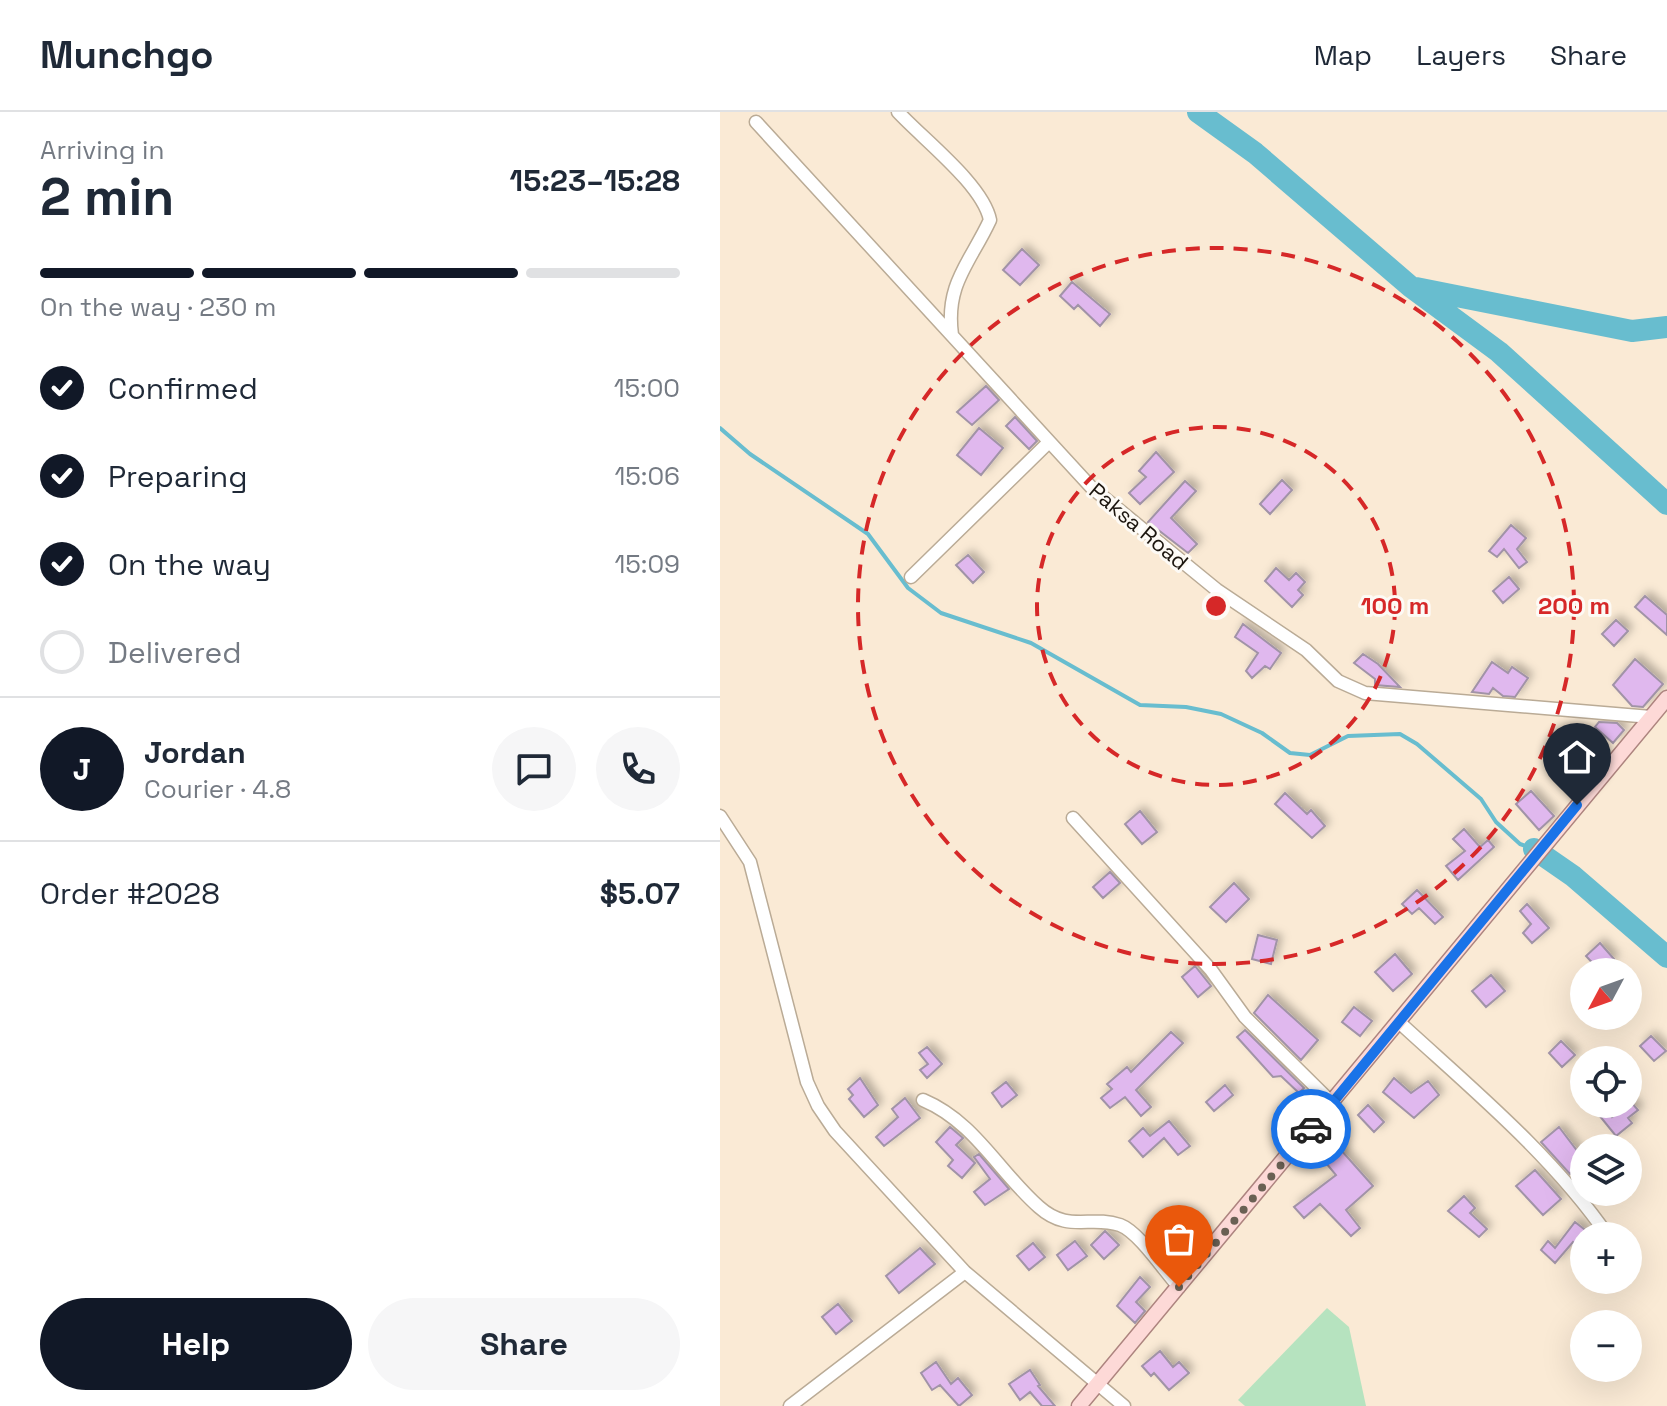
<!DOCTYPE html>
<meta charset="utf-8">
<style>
body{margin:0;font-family:"Space Grotesk",sans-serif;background:#f6f6f7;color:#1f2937;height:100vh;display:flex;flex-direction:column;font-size:30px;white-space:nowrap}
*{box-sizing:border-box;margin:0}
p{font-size:26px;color:#747a83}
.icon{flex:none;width:44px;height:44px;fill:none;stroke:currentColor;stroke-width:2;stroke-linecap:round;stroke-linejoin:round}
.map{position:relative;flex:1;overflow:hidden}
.details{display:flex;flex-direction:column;background:#fff;width:720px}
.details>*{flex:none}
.needle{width:52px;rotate:229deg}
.controls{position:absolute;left:850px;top:846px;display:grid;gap:16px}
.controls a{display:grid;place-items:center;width:72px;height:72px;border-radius:50%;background:#fff;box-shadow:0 8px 32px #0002;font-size:40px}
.pin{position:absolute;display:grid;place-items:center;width:68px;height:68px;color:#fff;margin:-82px -34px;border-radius:50% 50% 50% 0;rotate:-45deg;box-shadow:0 0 8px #0007}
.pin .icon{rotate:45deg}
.courier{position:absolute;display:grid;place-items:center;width:80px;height:80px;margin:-40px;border:6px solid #1a73e8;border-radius:50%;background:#fff;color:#222;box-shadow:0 2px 10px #0007}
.head em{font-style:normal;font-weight:700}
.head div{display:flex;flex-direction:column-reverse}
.head{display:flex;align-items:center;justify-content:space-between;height:136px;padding:0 40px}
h1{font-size:52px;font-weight:700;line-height:60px}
.bar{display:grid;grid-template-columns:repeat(4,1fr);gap:12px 8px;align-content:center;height:96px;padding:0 40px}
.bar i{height:10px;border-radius:6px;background:#e0e1e3}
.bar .on{background:#111827}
.bar p{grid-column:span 4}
.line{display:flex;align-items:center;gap:20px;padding:0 40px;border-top:2px solid #e0e1e3}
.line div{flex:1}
.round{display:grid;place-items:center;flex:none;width:84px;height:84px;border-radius:42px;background:#f6f6f7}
ol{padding:0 40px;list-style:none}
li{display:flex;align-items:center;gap:24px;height:88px}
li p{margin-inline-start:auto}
li .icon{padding:8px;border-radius:50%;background:#111827;color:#fff;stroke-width:4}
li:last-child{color:#747a83}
li i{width:44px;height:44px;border:4px solid #e0e1e3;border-radius:50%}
.primary-button{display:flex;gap:16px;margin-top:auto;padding:16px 40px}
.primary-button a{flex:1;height:92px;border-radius:48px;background:#111827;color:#fff;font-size:32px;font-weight:700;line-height:92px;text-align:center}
.primary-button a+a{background:#f6f6f7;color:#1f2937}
header{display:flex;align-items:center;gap:48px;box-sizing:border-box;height:112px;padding:0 40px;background:#fff;border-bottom:2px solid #e0e1e3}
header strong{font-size:38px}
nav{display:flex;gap:44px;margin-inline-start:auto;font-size:28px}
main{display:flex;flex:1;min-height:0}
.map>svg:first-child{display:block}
.green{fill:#b6e3bf}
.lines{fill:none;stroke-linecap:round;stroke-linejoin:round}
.stream{stroke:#68bdcf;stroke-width:4}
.river{stroke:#68bdcf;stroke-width:22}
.building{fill:#e0b8ee;stroke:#a193a7;stroke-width:2;filter:url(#shadow)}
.minor-casing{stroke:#baab96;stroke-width:15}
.major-casing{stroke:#ad847f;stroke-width:17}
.minor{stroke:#fff;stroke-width:12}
.major{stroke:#fdd9d7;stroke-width:14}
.done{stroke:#6a6054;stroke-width:8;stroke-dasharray:0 14.4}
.route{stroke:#1a73e8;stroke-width:10}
.ring{fill:none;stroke:#d62828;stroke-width:4;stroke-dasharray:14 10}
.labels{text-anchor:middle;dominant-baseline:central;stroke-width:6;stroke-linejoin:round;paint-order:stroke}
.street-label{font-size:22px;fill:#1c160f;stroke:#fdfaf5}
.centre{fill:#d62828;stroke:#fdfaf5;stroke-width:4}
.ring-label{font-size:24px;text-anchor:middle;font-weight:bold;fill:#d62828;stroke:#fdfaf5;stroke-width:6;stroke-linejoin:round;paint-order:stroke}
</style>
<header>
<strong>Munchgo</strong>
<nav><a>Map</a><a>Layers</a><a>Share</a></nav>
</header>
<main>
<section class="details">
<div class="head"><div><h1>2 min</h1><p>Arriving in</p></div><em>15:23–15:28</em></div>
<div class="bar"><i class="on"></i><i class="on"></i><i class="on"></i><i></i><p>On the way · 230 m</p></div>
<ol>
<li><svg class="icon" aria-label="check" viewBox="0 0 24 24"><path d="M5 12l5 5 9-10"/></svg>Confirmed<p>15:00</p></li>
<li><svg class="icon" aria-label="check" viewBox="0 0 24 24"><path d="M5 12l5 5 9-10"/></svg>Preparing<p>15:06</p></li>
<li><svg class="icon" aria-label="check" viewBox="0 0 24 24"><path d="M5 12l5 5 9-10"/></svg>On the way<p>15:09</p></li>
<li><i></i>Delivered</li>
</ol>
<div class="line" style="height:144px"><b class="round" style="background:#111827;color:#fff">J</b><div><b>Jordan</b><p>Courier · 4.8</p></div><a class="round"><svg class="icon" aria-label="chat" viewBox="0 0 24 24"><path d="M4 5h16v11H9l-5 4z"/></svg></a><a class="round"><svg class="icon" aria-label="phone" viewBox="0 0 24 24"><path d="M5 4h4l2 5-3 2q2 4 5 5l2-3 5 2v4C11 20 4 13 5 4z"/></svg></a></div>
<div class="line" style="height:104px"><div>Order #2028</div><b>$5.07</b></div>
<div class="primary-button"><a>Help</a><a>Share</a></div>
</section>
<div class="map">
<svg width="947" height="1294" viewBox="0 0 947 1294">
<defs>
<filter id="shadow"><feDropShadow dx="4.5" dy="-4.5" stdDeviation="4" flood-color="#0004"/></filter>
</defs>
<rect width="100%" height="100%" fill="#faead5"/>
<path class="green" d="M607,1196L629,1215L646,1294H525L518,1288Z"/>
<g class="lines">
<path class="stream" d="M0,316L30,342L148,422L188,476L221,501L311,531L420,593L466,595L501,602L542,621L570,641L590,643L628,624L680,622L697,632L761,687L776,710L800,732L814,737"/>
<path class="river" d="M478,0L535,41L691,175L779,240L947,392
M696,176L912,219L947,215
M814,737L853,764L947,845"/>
</g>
<path class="building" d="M302,137L319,153L300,173L283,158Z
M352,170L390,202L380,214L358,193L354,197L340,184Z
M266,274L279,288L252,313L237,300Z
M295,305L317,329L309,337L286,314Z
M259,316L283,336L261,363L237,343Z
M436,340L454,360L420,392L409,381L426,365L419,359Z
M562,368L572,378L550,402L540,392Z
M465,369L476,379L451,406L477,432L468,441L428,410Z
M791,413L806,426L797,437L807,450L799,456L784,437L777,445L769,439Z
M248,443L264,460L253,471L236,453Z
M556,456L569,468L576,461L585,470L578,478L583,483L572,495L545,469Z
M789,465L799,477L783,491L773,479Z
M925,484L947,503V523L915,495Z
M896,508L908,519L894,534L882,522Z
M523,512L561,541L550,557L545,554L532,566L526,559L538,541L515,525Z
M643,542L658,552L680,575L655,573V567L634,551Z
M915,547L943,572L923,595L912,594L893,573Z
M772,550L788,561L792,555L808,566L795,585L783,584L773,576L769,582L752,580Z
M879,610L897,611L904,618L893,631L875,615Z
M811,679L834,704L819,718L796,692Z
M565,681L587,702L591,698L605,714L592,726L555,692Z
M420,699L437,720L422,732L405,712Z
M744,717L760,735L768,728L774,735L738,768L726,754L745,739L733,727Z
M390,760L400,771L383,786L373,775Z
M514,771L529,787L506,810L490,795Z
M697,778L723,805L715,812L699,796L692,802L682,792Z
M807,792L829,816L812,831L803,821L811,812L800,799Z
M538,823L557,828L551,852L532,847Z
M880,831L894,847L880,859L866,844Z
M675,842L692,862L673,879L655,860Z
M475,854L491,874L478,885L462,865Z
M771,863L785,879L766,895L752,879Z
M548,883L598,928L581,948L534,901Z
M634,895L652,909L640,924L622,910Z
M525,918L584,976L579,981L561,964L553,965L517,925Z
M451,920L463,931L416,978L431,995L421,1004L405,985L390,996L381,986L392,977L387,972L407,955L411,960Z
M931,924L946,939L934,949L920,934Z
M841,929L855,943L842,955L829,941Z
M207,935L222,952L207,966L200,958L208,952L199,941Z
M140,966L158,993L144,1005L129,987L133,983L128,977Z
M674,966L691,981L708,969L719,983L694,1006L663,980Z
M286,970L297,983L282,995L272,981Z
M505,973L513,983L494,999L486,990Z
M185,986L200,1006L164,1034L156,1025L178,1005L172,997Z
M911,990L918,998L908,1006L912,1011L896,1024L870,992H882L892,1005Z
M648,993L664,1010L654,1020L638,1003Z
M449,1009L470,1034L458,1043L444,1026L423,1045L409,1029L423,1016L430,1024Z
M230,1015L243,1026L236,1033L255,1051L242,1066L228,1054L233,1048L216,1030Z
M839,1015L864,1048L850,1062L821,1030Z
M621,1038L653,1074L626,1098L640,1116L631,1124L600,1092L584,1106L574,1095L616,1063L606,1051Z
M259,1042L289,1077L265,1093L254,1080L270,1067L254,1045Z
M815,1058L841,1087L823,1103L796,1074Z
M744,1084L755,1096L750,1101L767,1117L759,1125L728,1099Z
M855,1110L869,1121L858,1135L853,1130L835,1151L821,1138L828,1129L835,1136Z
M385,1119L399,1133L384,1147L371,1133Z
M355,1129L367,1144L348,1158L337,1143Z
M313,1131L325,1145L309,1158L297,1144Z
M200,1136L215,1152L179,1181L166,1164Z
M420,1165L430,1175L416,1190L425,1199L415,1211L397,1194Z
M118,1192L132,1209L116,1222L102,1205Z
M440,1239L453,1255L459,1250L469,1261L449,1278L434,1261L431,1264L422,1254Z
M216,1250L231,1272L238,1266L252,1283L239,1294L220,1273L212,1278L201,1261Z
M310,1258L320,1273L318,1274L335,1294H322L310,1280L300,1288L289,1272Z"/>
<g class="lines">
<defs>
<path id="minor" d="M178,0C204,28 263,73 270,108C250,151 225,172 232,223
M36,10L371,375L497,478L586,538L618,569L645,581L931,605
M191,465L328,331
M0,704L30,750L87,970L98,994L115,1019L245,1160L404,1294
M353,706L491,858L525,905L613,992
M680,911C752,977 832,1043 888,1124
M203,988C255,1010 278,1059 319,1095C348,1121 370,1103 400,1113C419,1120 445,1160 459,1175
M70,1294L245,1160"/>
<path id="major" d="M359,1294L947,586"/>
</defs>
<use href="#minor" class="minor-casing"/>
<use href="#major" class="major-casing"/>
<use href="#minor" class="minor"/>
<use href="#major" class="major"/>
</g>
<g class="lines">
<path class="done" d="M459,1175L591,1017"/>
<path class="route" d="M591,1017L857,693"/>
</g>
<g class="ring">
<circle cx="496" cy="494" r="179"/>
<circle cx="496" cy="494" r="358"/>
</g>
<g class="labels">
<g class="street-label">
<text transform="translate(419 414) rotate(40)">Paksa Road</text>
</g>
</g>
<circle cx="496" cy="494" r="12" class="centre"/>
<g class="ring-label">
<text x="675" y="502">100 m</text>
<text x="854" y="502">200 m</text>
</g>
</svg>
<div class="controls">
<a><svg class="needle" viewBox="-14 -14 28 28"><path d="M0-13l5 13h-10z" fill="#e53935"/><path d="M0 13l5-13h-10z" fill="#747a83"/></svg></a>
<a><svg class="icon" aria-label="locate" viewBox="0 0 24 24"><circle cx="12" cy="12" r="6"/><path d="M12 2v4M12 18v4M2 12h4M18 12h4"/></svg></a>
<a><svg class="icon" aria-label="layers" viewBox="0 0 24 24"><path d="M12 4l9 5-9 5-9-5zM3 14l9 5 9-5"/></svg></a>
<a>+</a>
<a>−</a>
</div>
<div class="pin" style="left:459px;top:1175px;background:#ea580c"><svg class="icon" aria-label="bag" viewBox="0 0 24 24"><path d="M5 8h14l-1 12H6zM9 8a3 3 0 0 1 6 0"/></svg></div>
<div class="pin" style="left:857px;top:693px;background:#1f2937"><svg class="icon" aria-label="home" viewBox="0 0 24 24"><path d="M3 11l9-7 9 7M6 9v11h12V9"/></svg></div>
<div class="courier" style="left:591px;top:1017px"><svg class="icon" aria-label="car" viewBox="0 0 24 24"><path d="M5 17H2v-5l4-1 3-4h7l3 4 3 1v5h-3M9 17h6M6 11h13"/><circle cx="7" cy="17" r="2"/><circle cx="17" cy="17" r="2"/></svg></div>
</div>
</main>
